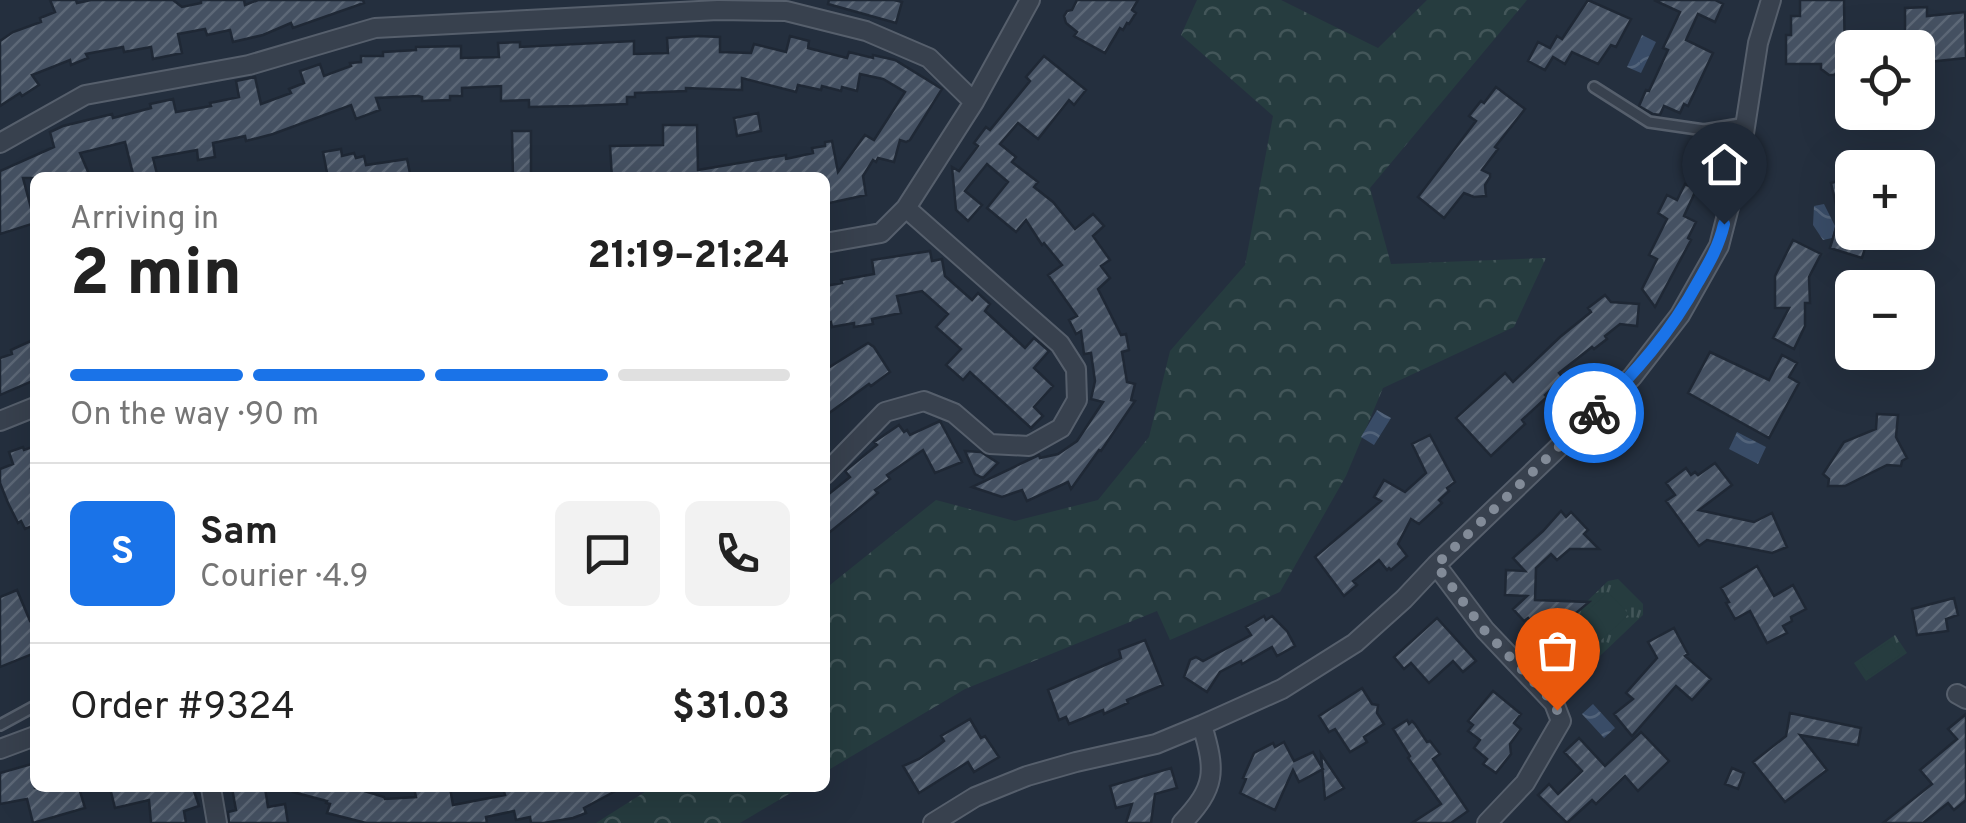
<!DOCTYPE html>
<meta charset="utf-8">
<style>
body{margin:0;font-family:Overpass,sans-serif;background:#f2f2f2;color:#222;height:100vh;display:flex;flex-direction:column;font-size:38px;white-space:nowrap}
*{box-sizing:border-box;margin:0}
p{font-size:32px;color:#767676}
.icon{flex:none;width:55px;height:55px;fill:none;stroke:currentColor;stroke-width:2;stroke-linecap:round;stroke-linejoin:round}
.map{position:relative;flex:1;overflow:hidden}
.sheet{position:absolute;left:30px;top:172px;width:800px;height:620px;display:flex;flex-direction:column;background:#fff;border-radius:15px;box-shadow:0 10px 40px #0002}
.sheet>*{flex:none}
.buttons{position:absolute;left:1835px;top:30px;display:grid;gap:20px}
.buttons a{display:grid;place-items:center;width:100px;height:100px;border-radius:15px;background:#fff;box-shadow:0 10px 40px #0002;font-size:50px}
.pin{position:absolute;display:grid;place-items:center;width:85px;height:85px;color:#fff;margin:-102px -42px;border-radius:50% 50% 50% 0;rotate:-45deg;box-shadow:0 0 10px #0007}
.pin .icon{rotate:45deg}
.courier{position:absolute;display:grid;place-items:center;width:100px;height:100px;margin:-50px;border:8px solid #1a73e8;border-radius:50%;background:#fff;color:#222;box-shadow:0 2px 12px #0007}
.summary em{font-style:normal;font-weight:800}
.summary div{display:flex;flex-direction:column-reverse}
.summary{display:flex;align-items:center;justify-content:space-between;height:170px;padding:0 40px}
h1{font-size:65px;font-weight:800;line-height:75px}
.bar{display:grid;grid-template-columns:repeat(4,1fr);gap:15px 10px;align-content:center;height:120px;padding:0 40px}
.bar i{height:12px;border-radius:8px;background:#e0e0e0}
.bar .active{background:#1a73e8}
.bar p{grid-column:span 4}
.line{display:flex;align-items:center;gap:25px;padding:0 40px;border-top:2px solid #e0e0e0}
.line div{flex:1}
.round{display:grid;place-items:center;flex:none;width:105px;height:105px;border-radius:15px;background:#f2f2f2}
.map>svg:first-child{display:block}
.grass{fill:url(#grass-tufts)}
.forest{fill:url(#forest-crowns)}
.garden{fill:#263c3f}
.water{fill:url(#water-waves)}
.building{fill:url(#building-hatch);stroke:#1f2835;stroke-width:2.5}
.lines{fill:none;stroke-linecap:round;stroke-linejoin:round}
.lane-casing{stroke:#565f6c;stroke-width:14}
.street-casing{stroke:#565f6c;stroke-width:22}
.lane{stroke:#38414e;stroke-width:9}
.street{stroke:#38414e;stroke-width:18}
.done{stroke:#828b98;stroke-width:10;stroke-dasharray:0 18}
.route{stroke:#1a73e8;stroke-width:12}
</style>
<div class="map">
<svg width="1966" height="823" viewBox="0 0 1966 823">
<defs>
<pattern id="grass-tufts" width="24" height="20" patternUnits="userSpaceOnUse" patternTransform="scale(2.5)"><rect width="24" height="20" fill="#263c3f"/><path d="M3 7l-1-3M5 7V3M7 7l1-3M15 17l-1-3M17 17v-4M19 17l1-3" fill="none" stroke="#435659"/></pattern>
<pattern id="forest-crowns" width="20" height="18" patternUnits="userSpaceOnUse" patternTransform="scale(2.5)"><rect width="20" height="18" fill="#263c3f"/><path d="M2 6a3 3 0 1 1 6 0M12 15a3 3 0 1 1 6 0" fill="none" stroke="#435659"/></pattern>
<pattern id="water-waves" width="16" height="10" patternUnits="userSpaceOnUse" patternTransform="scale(2.5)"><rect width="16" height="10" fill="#394c67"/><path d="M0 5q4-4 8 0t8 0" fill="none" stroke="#53647b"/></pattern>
<pattern id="building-hatch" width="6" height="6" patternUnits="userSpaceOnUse" patternTransform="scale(2.5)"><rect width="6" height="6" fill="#455162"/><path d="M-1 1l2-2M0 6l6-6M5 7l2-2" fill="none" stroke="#5d6877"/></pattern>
</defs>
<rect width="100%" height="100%" fill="#242f3e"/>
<path class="grass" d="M1618,579L1643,604V615L1581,674L1574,673L1550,647L1549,638L1608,581Z
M1895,635L1907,653L1866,681L1854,663Z"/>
<path class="forest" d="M1197,0H1281L1378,48L1427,0H1527L1370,188L1391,264L1546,258L1514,327L1383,388L1346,476L1280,592L1170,640L1157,611L965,689L825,772V589L936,500L1015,521L1098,500L1149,437L1170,351L1245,265L1273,116L1181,35Z
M651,788H799L740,823H596Z"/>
<path class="garden" d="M1608,592L1629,614L1582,658L1561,635Z
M1890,641L1900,655L1870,676L1860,662Z"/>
<path class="water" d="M1642,35L1656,42L1641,73L1627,67Z
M1824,204L1835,226L1832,238L1823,240L1813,225L1814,206Z
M1377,410L1391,418L1374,445L1361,437Z
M1737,432L1766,447L1758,464L1729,449Z
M1593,704L1615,728L1604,738L1582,714Z"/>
<path class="building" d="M50,0H76L77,3L91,0H173L182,7L201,3V0H244L245,5L258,0H363L364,3L293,28L291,23L263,35L233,42L230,30L207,35L205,29L178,34L182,53L153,59L151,47L124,52L123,47L86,54L88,58L71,65L70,60L32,75L39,85L22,96L20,93L0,106V41L13,32L41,22L40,18L55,12Z
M829,0H894L902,2L896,23L828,4Z
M1077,0H1138L1132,10L1136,13L1129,24L1127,23L1123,30L1120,28L1105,53L1074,36L1077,32L1066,23L1064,16L1067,11L1072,10Z
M1588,0L1631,19L1616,47L1611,45L1598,64L1572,52L1565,64L1553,57L1545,70L1528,61L1538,42L1550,48L1557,36L1562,39Z
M1654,0H1715L1723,4L1715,22L1698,14L1686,40L1713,53L1688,106L1684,104L1680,113L1664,106L1660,115L1653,114L1639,106L1646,90L1649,91L1668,50L1663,48L1680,12Z
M1800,0H1844L1845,68L1834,75H1829L1821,69V64H1786V35H1791V16H1800Z
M1927,7V16L1965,12L1966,58L1918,63V48H1905V8Z
M698,36L720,37V52L751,53L754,44L786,52L790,36L809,41L808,48L847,58L849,52L873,58V55L895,60L942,89L910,140L906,142L900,140L894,162L878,158L876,162L873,160L863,176L866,195L825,204V178H612L610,146L663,145V125H697L698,170L786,155V159L813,153L812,148L825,146V142L832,141L838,172L865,135L874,140L905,92L883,79L860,74L857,91L842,87L841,91L822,86L821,90L798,85L796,92L742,78V90L686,88V91L635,93V97H627V104L578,106L529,107V100L501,101V86L462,88V96H450V100L422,101V97L418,96L376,98L380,110L356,119L351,105L273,134L246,141L245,136L213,143L215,157L198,160L197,150L153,158L158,178H134L125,142L80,153L89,174L82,178H23L35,223L0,234V171L54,147L50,132L63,126L112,114L113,118L151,108L150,104L173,99L176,112L211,106L210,103L239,97L236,81L255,77L261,104L291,93L289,89L304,83L300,71L320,64L324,76L351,66L350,63L361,62V56H383V52L416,50V47L461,46V58L499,57L498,43L520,42V47L634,41V54L668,53L667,38Z
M1044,56L1086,90L1074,105L1069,100L1038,139L1018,123L1000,144L1016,157L1012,162L1038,182L1034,187L1053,202L1075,229L1093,214L1104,226L1093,236L1110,260L1101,266L1110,278L1098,289L1121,335L1126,334L1129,350L1122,352L1127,382L1135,384L1131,400L1135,401L1101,451L1099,450L1071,489L1068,482L1027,501L1022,490L1002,497L972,487L1039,455L1040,458L1058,454L1077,441L1103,402L1091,399L1095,381L1091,353L1084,354L1081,331L1076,334L1069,320L1077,316L1048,275L1062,265L1044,243L1042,245L1026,220L1016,232L987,208L1008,182L987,164L965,191L982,205L968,221L956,210L952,167L959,171L978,146L974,143L986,127L990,130L1030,81L1026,77Z
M1496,87L1525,109L1495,147L1498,149L1482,170L1490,174V177L1485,185L1486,196L1474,197L1464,193L1444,218L1418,197L1476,121L1469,116L1481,101L1484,103Z
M758,113L761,131L737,136L734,118Z
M512,131H531V178H513Z
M341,149L342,156L354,153L356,158L364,156L366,165L407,159L411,178H328L323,152Z
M1852,177V232H1870L1862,258L1830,248L1839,218L1831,183Z
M1685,184L1696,190L1684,216L1696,222L1688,238L1691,240L1655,307L1642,289L1657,259L1649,255L1667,219L1658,213L1667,195L1677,200Z
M1793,240L1821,254L1809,277L1810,303H1805V326L1794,349L1773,338L1789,308H1775V276Z
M930,251L932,261L942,259L945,276L972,300L978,293L990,304L985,311L1025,348L1034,338L1049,351L1034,368L1053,386L1034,407L1043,416L1031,428L970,372L963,380L946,365L961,349L936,327L948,314L922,291L897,296L901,313L872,319L873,324L854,327V323L832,327L831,322L829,323L825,286L842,283L841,280L874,274L872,260Z
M1605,295L1611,302L1639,304L1637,326L1620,324L1605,336L1607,339L1594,349L1592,347L1559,373L1563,378L1545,395L1547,397L1522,420L1525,424L1491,456L1456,418L1505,373L1513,382L1560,337L1591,312L1588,308Z
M35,339V380L0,395V358L12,354L11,350Z
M868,343L874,347L890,372L871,386L869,384L825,416V370Z
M1710,352L1769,380L1782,355L1797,363L1789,377L1799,383L1769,438L1688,393Z
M1877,414L1898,415L1896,437L1907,458L1902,461L1901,466L1887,465L1845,486H1828L1829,479L1823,474L1844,442L1876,429Z
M940,421L962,462L935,473L923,450L887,475L890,479L875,490L878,493L825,536V497L850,477L845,471L877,445L874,442L899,425L904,432L907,430L910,435Z
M1430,435L1455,482L1447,488L1449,491L1439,500L1442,503L1419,524L1411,519L1398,544L1407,556L1391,570L1389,568L1387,570L1379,560L1353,581L1357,585L1344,596L1315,557L1381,501L1374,497L1384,480L1405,492L1426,473L1412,444Z
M35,446V467L31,469L35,478V525L25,529L21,521L18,523L8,503L0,483V469L13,464L9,452L23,447L24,450Z
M965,451L981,452L998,463L983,478L975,474Z
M1715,463L1732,485L1699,510L1754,522L1772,513L1787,547L1772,553L1707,540L1699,546L1666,501L1675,495L1666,483L1686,468L1691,475L1695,472L1698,475Z
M1561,511L1566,517L1571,512L1588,530L1584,534L1599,549H1570L1557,560L1551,554L1536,568L1535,600L1589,602L1569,619L1539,617L1532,623L1528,618L1524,621L1513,609L1527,596L1505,595L1506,570L1525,571L1513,558L1543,531Z
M1757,566L1774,596L1793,585L1806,609L1791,617L1792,621L1783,626L1787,633L1767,643L1750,611L1735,619L1726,603L1729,602L1721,588Z
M17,590L30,621L35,619V653L0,667V597Z
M1954,598L1958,615L1946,619L1948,631L1917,635L1912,609Z
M1264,616L1266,620L1272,616L1287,631L1295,646L1277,656L1272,647L1242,664L1241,661L1220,672L1207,692L1184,677L1190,660L1196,657L1203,661L1251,635L1246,627Z
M1437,618L1476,661L1463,672L1453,661L1429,683L1411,663L1404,669L1394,657Z
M1674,628L1688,654L1685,656L1711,679L1692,700L1676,686L1632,736L1614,714L1633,699L1626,693L1657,658L1648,642Z
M1145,640L1163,685L1127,700L1128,703L1104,714L1103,710L1069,724L1066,717L1059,720L1048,690L1121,658L1119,650Z
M1362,688L1372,704L1378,705L1377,713L1384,724L1364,737L1367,742L1350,752L1335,729L1329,732L1319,716Z
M1493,691L1521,714L1514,723L1521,729L1510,744L1511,754L1496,773L1483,764L1487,759L1474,748L1480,740L1468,731L1473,725L1468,721Z
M1790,713L1861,728L1858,745L1800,735L1827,770L1785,802L1753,762L1786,736Z
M1966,714V800L1954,810L1948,803L1923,823H1883L1932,784L1920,770L1957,739L1948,729Z
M970,719L981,738L985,736L999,757L974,772L968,762L919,793L903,766L919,759L939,745L944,741L941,736Z
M1407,720L1409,724L1412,721L1415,724L1427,742L1430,741L1440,754L1433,759L1468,811L1451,823H1412L1441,804L1408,758L1410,756L1393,729Z
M1641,732L1669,761L1638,791L1625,776L1596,804L1592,800L1567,823L1538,795L1549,784L1558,794L1582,771L1564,752L1579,738L1605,766Z
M1284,742L1294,761L1313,752L1323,769L1299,782L1293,770L1275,810L1240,793L1246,779L1243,778L1254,753L1273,743L1275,747Z
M1321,754L1344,788L1325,799Z
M35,763V788H79L85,808L33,823L27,799L0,804V773Z
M1171,768L1177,788L1155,794L1151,823H1126L1132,804L1116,808L1110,786Z
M1732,768L1744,773L1738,789L1725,784Z
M110,788H193L199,806L184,811L186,823H151L149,800L115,808Z
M232,788H265L268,807L285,804L288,823H229L228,812L236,810Z
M294,788H362L361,790L384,797L385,799L416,797L414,788H450L453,805L505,795L503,788H621L584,808L586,813L573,818L544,823H531L530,817L516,820L514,811L486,817L487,823H366L327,813L330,804L326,803L327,801L293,792Z"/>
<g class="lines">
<defs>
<path id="lane" d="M1594,87L1649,122L1704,130L1746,123
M0,725L35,706"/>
<path id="street" d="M0,143L85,95L249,65L375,28L718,10L786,11L866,31L929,58L974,102
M825,243L881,233L906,208L974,102L1030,0
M0,421L35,407
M825,474L885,412L924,401L954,413L990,444L1029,446L1061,428L1077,400L1076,369L1060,344L906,208
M1436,565L1485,630L1554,703L1561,721L1525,783L1487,823
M1957,694L1966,699
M0,749L35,736
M211,788L217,823
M933,823L975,797L1027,776L1076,762L1156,744L1202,725L1282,689L1355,643L1404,599L1436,565L1632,377L1680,315L1719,246L1738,172L1758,43L1771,0
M1182,823C1216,787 1216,772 1202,725"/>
</defs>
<use href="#lane" class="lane-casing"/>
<use href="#street" class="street-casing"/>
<use href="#lane" class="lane"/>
<use href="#street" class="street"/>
</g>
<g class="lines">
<path class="done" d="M1557,710L1554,703L1484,630L1436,565L1594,413"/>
<path class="route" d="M1594,413C1635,373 1671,332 1698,282C1709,263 1719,246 1724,224"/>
</g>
</svg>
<div class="buttons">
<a><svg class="icon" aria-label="locate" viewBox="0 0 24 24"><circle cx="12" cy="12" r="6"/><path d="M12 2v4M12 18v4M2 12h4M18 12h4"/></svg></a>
<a>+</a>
<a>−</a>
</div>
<div class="pin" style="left:1557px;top:710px;background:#ea580c"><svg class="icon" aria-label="bag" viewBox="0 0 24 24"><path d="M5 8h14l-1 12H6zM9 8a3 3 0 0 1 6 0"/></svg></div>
<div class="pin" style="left:1724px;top:224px;background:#1f2937"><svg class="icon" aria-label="home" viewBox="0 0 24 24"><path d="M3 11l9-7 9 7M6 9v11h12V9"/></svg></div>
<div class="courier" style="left:1594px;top:413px"><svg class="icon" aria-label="bike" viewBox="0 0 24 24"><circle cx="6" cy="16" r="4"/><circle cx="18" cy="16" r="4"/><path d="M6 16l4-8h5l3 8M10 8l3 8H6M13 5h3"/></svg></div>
<section class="sheet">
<div class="summary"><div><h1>2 min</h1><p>Arriving in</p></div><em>21:19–21:24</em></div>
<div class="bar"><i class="active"></i><i class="active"></i><i class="active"></i><i></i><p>On the way · 90 m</p></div>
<div class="line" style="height:180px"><b class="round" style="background:#1a73e8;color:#fff">S</b><div><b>Sam</b><p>Courier · 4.9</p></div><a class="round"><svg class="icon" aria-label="chat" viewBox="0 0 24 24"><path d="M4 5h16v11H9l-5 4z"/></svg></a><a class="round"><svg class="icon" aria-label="phone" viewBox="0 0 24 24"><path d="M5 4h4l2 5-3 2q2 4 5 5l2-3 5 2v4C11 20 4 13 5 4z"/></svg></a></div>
<div class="line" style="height:130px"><div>Order #9324</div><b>$31.03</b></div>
</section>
</div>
